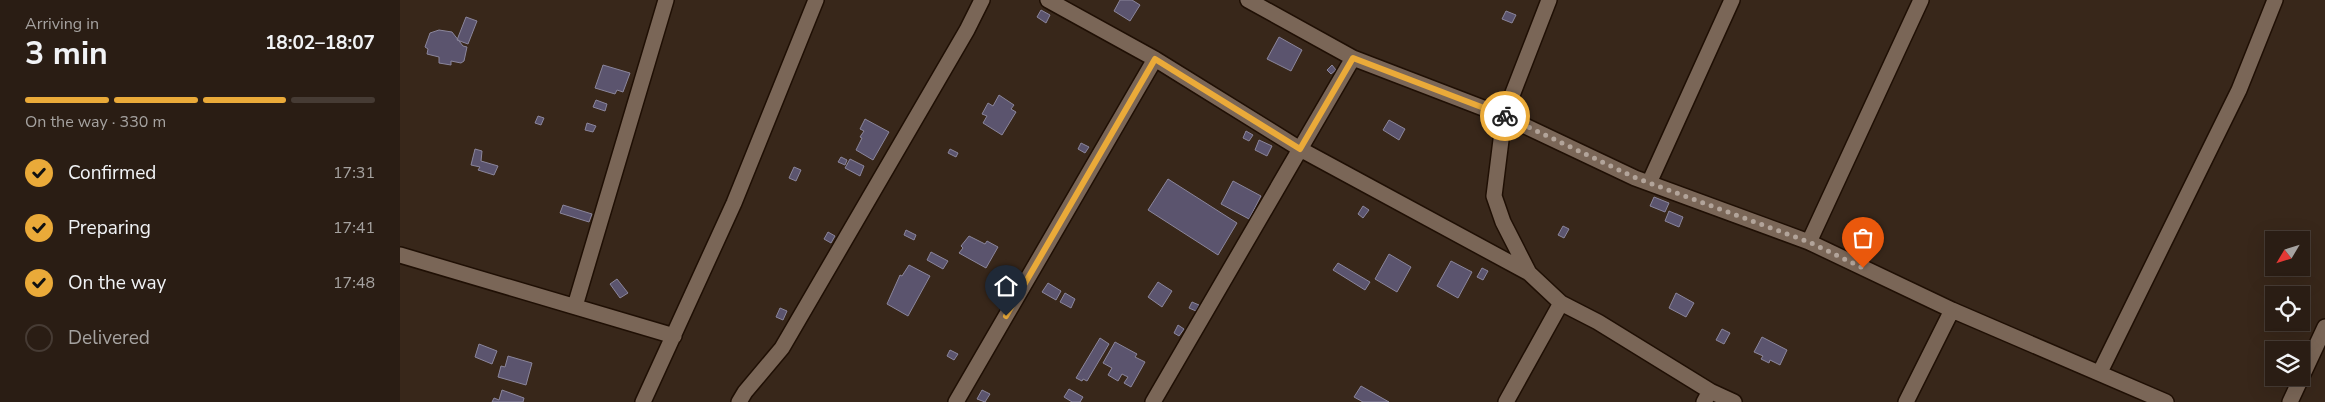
<!DOCTYPE html>
<meta charset="utf-8">
<style>
body{margin:0;font-family:"Nunito Sans",sans-serif;background:#32261d;color:#f1f3f6;height:100vh;display:flex;flex-direction:column;font-size:19px;white-space:nowrap}
*{box-sizing:border-box;margin:0}
p{font-size:16px;color:#a5a2a0}
.icon{flex:none;width:28px;height:28px;fill:none;stroke:currentColor;stroke-width:2;stroke-linecap:round;stroke-linejoin:round}
.map{position:relative;flex:1;overflow:hidden}
.details{display:flex;flex-direction:column;background:#2a1d14;width:400px}
.details>*{flex:none}
.needle{width:32px;rotate:232deg}
.fabs{position:absolute;left:1865px;top:231px;display:grid;gap:10px}
.fabs a{display:grid;place-items:center;width:45px;height:45px;border-radius:0px;background:#2a1d14;box-shadow:0 5px 20px #0002,0 0 0 1px #463b34;font-size:25px}
.pin{position:absolute;display:grid;place-items:center;width:42px;height:42px;color:#fff;margin:-51px -21px;border-radius:50% 50% 50% 0;rotate:-45deg;box-shadow:0 0 5px #0007}
.pin .icon{rotate:45deg}
.courier{position:absolute;display:grid;place-items:center;width:50px;height:50px;margin:-25px;border:4px solid #eaaa39;border-radius:50%;background:#fff;color:#222;box-shadow:0 1px 6px #0007}
.head em{font-style:normal;font-weight:700}
.head div{display:flex;flex-direction:column-reverse}
.head{display:flex;align-items:center;justify-content:space-between;height:85px;padding:0 25px}
h1{font-size:32px;font-weight:700;line-height:38px}
.bar{display:grid;grid-template-columns:repeat(4,1fr);gap:8px 5px;align-content:center;height:60px;padding:0 25px}
.bar i{height:6px;border-radius:4px;background:#463b34}
.bar .active{background:#eaaa39}
.bar p{grid-column:span 4}
ol{padding:0 25px;list-style:none}
li{display:flex;align-items:center;gap:15px;height:55px}
li p{margin-inline-start:auto}
li .icon{padding:5px;border-radius:50%;background:#eaaa39;color:#111;stroke-width:4}
li:last-child{color:#a5a2a0}
li i{width:28px;height:28px;border:2px solid #463b34;border-radius:50%}
main{display:flex;flex:1;min-height:0}
.map>svg:first-child{display:block}
.building{fill:#5b546e;stroke:#8b869c}
.lines{fill:none;stroke-linecap:round;stroke-linejoin:round}
.minor-casing{stroke:#1f0f04;stroke-width:18}
.minor{stroke:#7a6657;stroke-width:15}
.done{stroke:#b2a49a;stroke-width:5;stroke-dasharray:0 9}
.route{stroke:#eaaa39;stroke-width:6}
</style>
<main>
<section class="details">
<div class="head"><div><h1>3 min</h1><p>Arriving in</p></div><em>18:02–18:07</em></div>
<div class="bar"><i class="active"></i><i class="active"></i><i class="active"></i><i></i><p>On the way · 330 m</p></div>
<ol>
<li><svg class="icon" aria-label="check" viewBox="0 0 24 24"><path d="M5 12l5 5 9-10"/></svg>Confirmed<p>17:31</p></li>
<li><svg class="icon" aria-label="check" viewBox="0 0 24 24"><path d="M5 12l5 5 9-10"/></svg>Preparing<p>17:41</p></li>
<li><svg class="icon" aria-label="check" viewBox="0 0 24 24"><path d="M5 12l5 5 9-10"/></svg>On the way<p>17:48</p></li>
<li><i></i>Delivered</li>
</ol>
</section>
<div class="map">
<svg width="1925" height="402" viewBox="0 0 1925 402">
<rect width="100%" height="100%" fill="#38271a"/>
<path class="building" d="M720,0H732L740,5L730,21L714,11Z
M641,10L650,15L646,23L637,17Z
M1106,11L1116,15L1112,23L1102,19Z
M66,17L77,21L68,44L57,40Z
M39,30L52,32L63,46L67,47L64,61L61,63L51,61V65L39,63V57L27,54L28,49L25,47L30,33Z
M879,37L902,50L891,71L867,59Z
M203,65L230,73L223,92L217,90L215,94L195,88Z
M932,65L936,70L931,74L927,70Z
M599,95L614,105L611,109L616,112L602,135L583,123L587,116L582,114L588,103L593,106Z
M196,100L207,104L205,111L193,107Z
M138,116L144,118L141,125L135,123Z
M465,119L489,132L473,160L456,150L462,138L460,137L464,131L460,129Z
M989,120L1005,129L999,140L983,130Z
M187,123L196,126L193,132L185,130Z
M846,131L853,135L849,141L843,138Z
M859,140L872,146L867,156L855,150Z
M681,143L689,147L685,153L678,149Z
M75,149L82,151L81,161L98,166L94,175L78,170L80,167L71,165Z
M550,149L558,153L556,157L548,153Z
M441,157L447,160L445,165L438,162Z
M450,159L464,166L460,176L445,168Z
M394,167L401,170L396,181L389,178Z
M768,179L837,223L818,255L748,210Z
M833,181L861,196L849,219L821,204Z
M1254,197L1269,203L1265,212L1250,206Z
M163,205L192,214L189,222L160,213Z
M963,206L969,210L963,218L958,214Z
M1269,211L1283,217L1279,227L1265,221Z
M1163,226L1169,229L1164,238L1158,235Z
M506,230L516,235L514,240L504,235Z
M428,232L435,236L431,243L424,239Z
M569,236L585,244L587,241L598,247L586,268L559,253L563,248L561,246Z
M531,252L548,261L543,269L527,260Z
M989,254L1011,267L997,292L975,279Z
M1051,261L1072,272L1058,298L1037,286Z
M938,263L970,282L965,290L933,270Z
M509,265L530,276L508,316L487,304L500,275L502,276Z
M1082,268L1088,271L1083,280L1077,277Z
M217,279L228,293L220,298L210,284Z
M758,282L772,291L762,307L748,297Z
M648,283L661,291L656,300L642,292Z
M665,293L675,299L671,308L660,302Z
M1276,293L1294,303L1286,317L1269,308Z
M792,302L799,305L796,311L789,308Z
M380,308L387,311L383,320L376,317Z
M778,325L784,329L779,336L774,333Z
M1322,329L1330,333L1324,344L1316,340Z
M1362,337L1387,350L1380,365L1370,360L1369,363L1361,359L1363,356L1354,352Z
M700,338L709,344L687,381L683,379L682,381L676,378Z
M715,342L737,354L735,357L745,362L731,387L724,383L728,377L722,374L718,381L708,375L712,368L703,363Z
M79,344L97,351L92,364L75,357Z
M550,350L558,354L554,360L547,356Z
M108,356L132,363L126,385L98,377L101,366L105,367Z
M961,386L989,402H963L954,397Z
M669,389L683,397L680,402H672L664,397Z
M102,390L124,398L123,402H92L94,398L99,400Z
M582,390L590,394L585,402L577,399Z"/>
<g class="lines">
<defs>
<path id="minor" d="M648,0L755,59L900,149L1129,273
M848,0L953,58L1104,116L1235,178L1409,242L1552,310L1766,402
M1149,0L1104,116L1094,196L1103,222L1129,273L1161,303L1198,322L1310,391L1304,402
M1249,183L1332,0
M1409,242L1521,0
M0,255L274,336
M175,306L266,0
M1700,372L1839,90L1875,0
M1310,391L1334,402
M243,402L334,203L416,0
M339,402L345,392L382,348L567,30L582,0
M556,402L755,59
M753,402L953,58
M1106,402L1161,303
M1506,402L1552,310
M1890,402L1925,327"/>
</defs>
<use href="#minor" class="minor-casing"/>
<use href="#minor" class="minor"/>
</g>
<g class="lines">
<path class="done" d="M1105,116L1236,178L1409,242L1463,268"/>
<path class="route" d="M606,316L755,59L900,149L953,58L1105,116"/>
</g>
</svg>
<div class="fabs">
<a><svg class="needle" viewBox="-14 -14 28 28"><path d="M0-13l5 13h-10z" fill="#e53935"/><path d="M0 13l5-13h-10z" fill="#a5a2a0"/></svg></a>
<a><svg class="icon" aria-label="locate" viewBox="0 0 24 24"><circle cx="12" cy="12" r="6"/><path d="M12 2v4M12 18v4M2 12h4M18 12h4"/></svg></a>
<a><svg class="icon" aria-label="layers" viewBox="0 0 24 24"><path d="M12 4l9 5-9 5-9-5zM3 14l9 5 9-5"/></svg></a>
</div>
<div class="pin" style="left:1463px;top:268px;background:#ea580c"><svg class="icon" aria-label="bag" viewBox="0 0 24 24"><path d="M5 8h14l-1 12H6zM9 8a3 3 0 0 1 6 0"/></svg></div>
<div class="pin" style="left:606px;top:316px;background:#1f2937"><svg class="icon" aria-label="home" viewBox="0 0 24 24"><path d="M3 11l9-7 9 7M6 9v11h12V9"/></svg></div>
<div class="courier" style="left:1105px;top:116px"><svg class="icon" aria-label="bike" viewBox="0 0 24 24"><circle cx="6" cy="16" r="4"/><circle cx="18" cy="16" r="4"/><path d="M6 16l4-8h5l3 8M10 8l3 8H6M13 5h3"/></svg></div>
</div>
</main>
